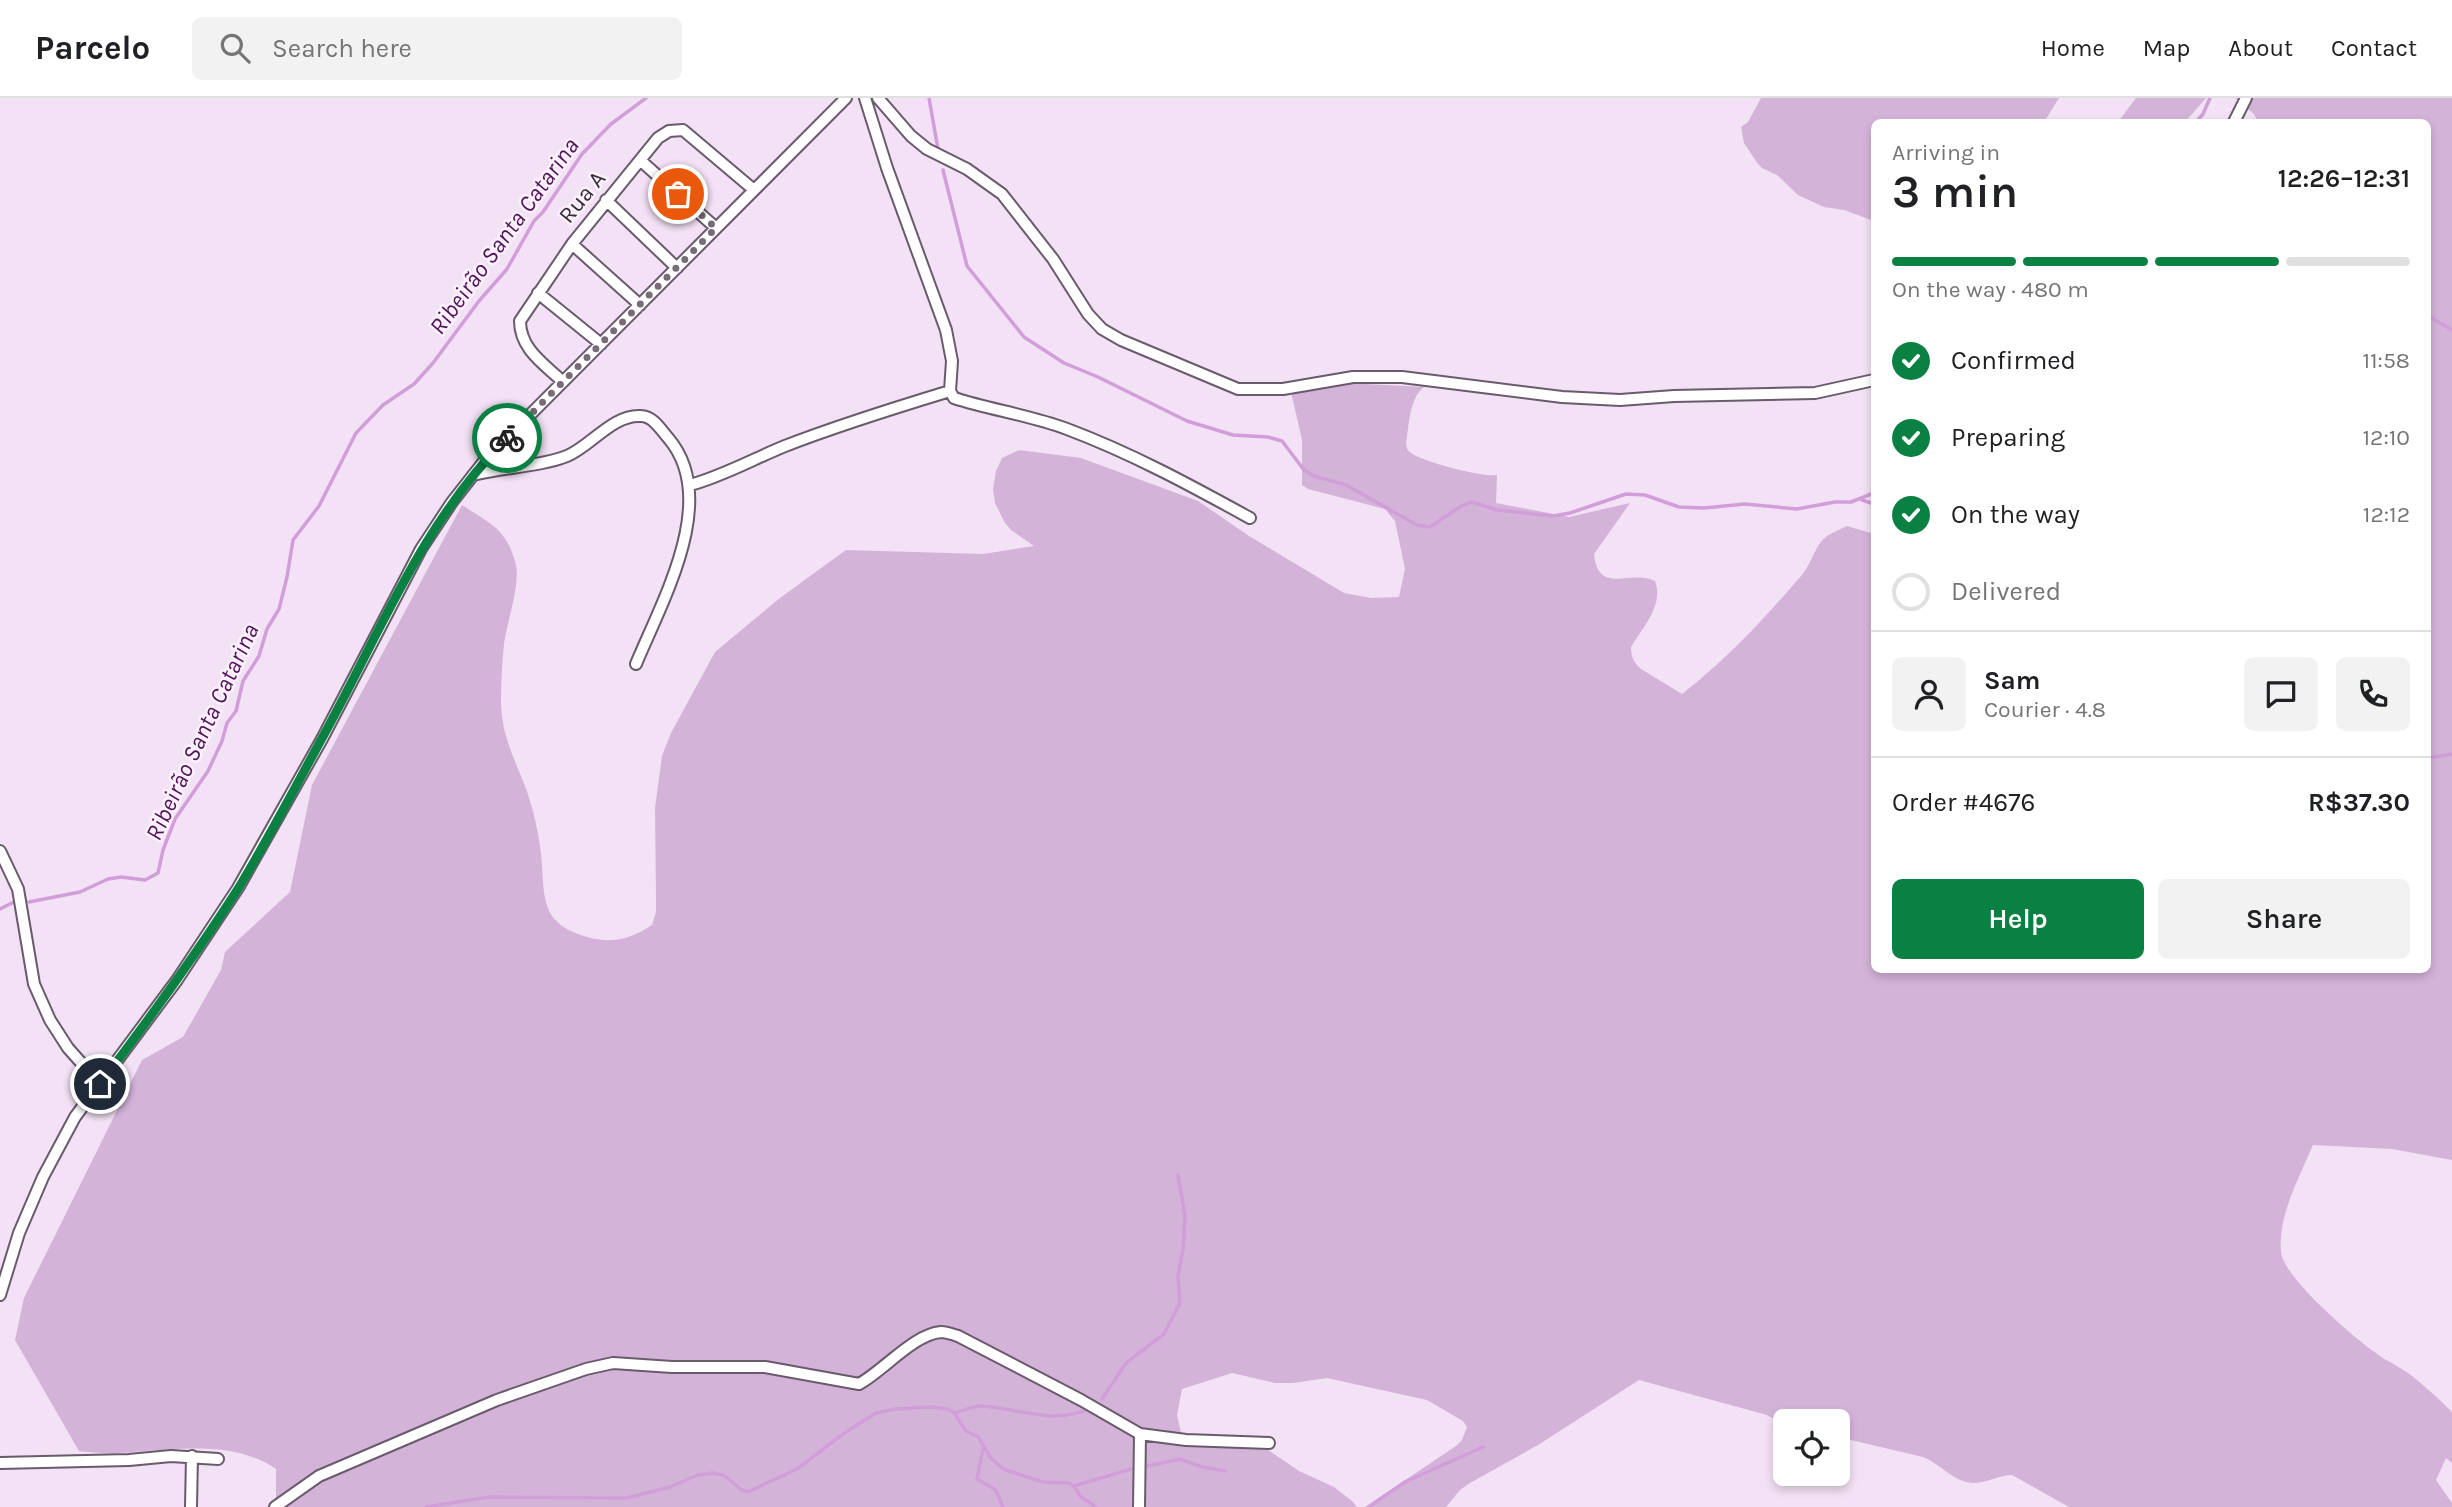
<!DOCTYPE html>
<meta charset="utf-8">
<style>
body{margin:0;font-family:Karla,sans-serif;background:#f2f2f2;color:#202124;height:100vh;display:flex;flex-direction:column;font-size:26px;white-space:nowrap}
*{box-sizing:border-box;margin:0}
p{font-size:23px;color:#757577}
.icon{flex:none;width:38px;height:38px;fill:none;stroke:currentColor;stroke-width:2;stroke-linecap:round;stroke-linejoin:round}
.map{position:relative;flex:1;overflow:hidden}
.drawer{position:absolute;left:1871px;top:21px;width:560px;height:854px;display:flex;flex-direction:column;background:#fff;border-radius:10px;box-shadow:0 4px 10px #0003}
.drawer>*{flex:none}
.fabs{position:absolute;left:1773px;top:1311px;display:grid;gap:14px}
.fabs a{display:grid;place-items:center;width:77px;height:77px;border-radius:10px;background:#fff;box-shadow:0 4px 10px #0003;font-size:35px}
.pin{position:absolute;display:grid;place-items:center;width:60px;height:60px;color:#fff;margin:-30px;border:4px solid #fff;border-radius:50%;box-shadow:0 2px 7px #0007}
.courier{position:absolute;display:grid;place-items:center;width:70px;height:70px;margin:-35px;border:5px solid #0b8043;border-radius:50%;background:#fff;color:#222;box-shadow:0 2px 9px #0007}
.summary em{font-style:normal;font-weight:600}
.summary div{display:flex;flex-direction:column-reverse}
.summary{display:flex;align-items:center;justify-content:space-between;height:119px;padding:0 21px}
h1{font-size:46px;font-weight:600;line-height:52px}
.bar{display:grid;grid-template-columns:repeat(4,1fr);gap:10px 7px;align-content:center;height:84px;padding:0 21px}
.bar i{height:9px;border-radius:5px;background:#e0e0e0}
.bar .on{background:#0b8043}
.bar p{grid-column:span 4}
.line{display:flex;align-items:center;gap:18px;padding:0 21px;border-top:2px solid #e0e0e0}
.line div{flex:1}
.round{display:grid;place-items:center;flex:none;width:74px;height:74px;border-radius:10px;background:#f2f2f2}
ol{padding:0 21px;list-style:none}
li{display:flex;align-items:center;gap:21px;height:77px}
li p{margin-inline-start:auto}
li .icon{padding:7px;border-radius:50%;background:#0b8043;color:#fff;stroke-width:4}
li:last-child{color:#757577}
li i{width:38px;height:38px;border:4px solid #e0e0e0;border-radius:50%}
.primary-button{display:flex;gap:14px;margin-top:auto;padding:14px 21px}
.primary-button a{flex:1;height:80px;border-radius:10px;background:#0b8043;color:#fff;font-size:28px;font-weight:600;line-height:80px;text-align:center}
.primary-button a+a{background:#f2f2f2;color:#202124}
header{display:flex;align-items:center;gap:42px;box-sizing:border-box;height:98px;padding:0 35px;background:#fff;border-bottom:2px solid #e0e0e0}
header strong{font-size:33px}
nav{display:flex;gap:38px;margin-inline-start:auto;font-size:24px}
.search{width:490px;height:63px;background:#f2f2f2;display:flex;align-items:center;gap:18px;box-sizing:border-box;padding:0 24px;border-radius:10px;color:#757577;font-size:26px}
.map>svg:first-child{display:block}
.green{fill:#d4b3d9}
.lines{fill:none;stroke-linecap:round;stroke-linejoin:round}
.stream{stroke:#d29eda;stroke-width:3.5}
.minor-casing{stroke:#695a6c;stroke-width:14}
.minor{stroke:#fff;stroke-width:10}
.done{stroke:#776c78;stroke-width:7;stroke-dasharray:0 12.6}
.route{stroke:#0b8043;stroke-width:9}
.labels{text-anchor:middle;dominant-baseline:central;stroke-width:5;stroke-linejoin:round;paint-order:stroke}
.street-label{font-size:23px;fill:#342d35;stroke:#fcf1fd}
.water-label{font-size:24px;font-style:italic;fill:#52125b;stroke:#fcf1fd}
</style>
<header>
<strong>Parcelo</strong>
<div class="search"><svg class="icon" aria-label="search" viewBox="0 0 24 24"><circle cx="10" cy="10" r="6"/><path d="M15 15l6 6"/></svg>Search here</div>
<nav><a>Home</a><a>Map</a><a>About</a><a>Contact</a></nav>
</header>
<div class="map">
<svg width="2452" height="1409" viewBox="0 0 2452 1409">
<rect width="100%" height="100%" fill="#f3e1f5"/>
<path class="green" d="M1761,0H2059L2044,24H1874V123L1844,112L1824,109L1798,97L1777,77L1762,70L1758,66L1744,45L1741,29L1748,24Z
M2136,0H2206L2185,24H2118Z
M2235,0H2452V1062L2392,1051L2313,1047C2299,1080 2278,1117 2281,1154C2283,1179 2354,1240 2376,1255C2387,1264 2401,1269 2412,1278C2426,1289 2439,1301 2452,1314V1365L2446,1360L2436,1382L2452,1405V1409H2069L2012,1377C1999,1377 1987,1385 1973,1385C1953,1384 1941,1366 1923,1359L1838,1339V1323H1785V1328L1767,1317L1639,1282L1538,1347L1470,1385L1460,1392L1446,1409H1365L1456,1348L1462,1342L1467,1329L1463,1323L1427,1302L1327,1280L1293,1285H1275L1232,1275L1182,1291L1177,1317L1183,1343L1261,1347L1299,1373L1334,1389L1352,1403L1357,1409H276V1371C231,1340 167,1353 117,1355C104,1356 91,1354 79,1353L15,1242L24,1200L142,962L183,939L221,872L225,854L290,794L312,687L462,407C491,426 507,431 516,467C520,488 507,524 504,546C502,565 501,585 501,604C502,648 522,671 532,710C537,728 541,749 542,767C544,807 545,827 587,839C612,846 631,841 652,827L656,814V800L655,710L662,658L671,635L715,554L780,500L846,452L983,456L1034,448L1011,432L1005,425L995,405L993,391L996,373L1002,360L1019,352L1081,360L1198,403L1249,438L1344,495L1371,500L1399,499L1405,471L1395,423L1385,411L1308,391L1302,387V342L1291,294L1346,285L1424,289C1409,300 1409,329 1406,346C1407,351 1407,352 1411,355C1420,363 1485,380 1497,377L1496,405L1569,419L1630,405L1594,456C1598,498 1631,471 1655,483C1664,507 1643,529 1631,549C1631,559 1634,565 1641,571L1682,596C1727,561 1764,521 1801,478C1812,466 1814,448 1827,438C1833,434 1841,431 1847,428L1874,436V872H2427V24H2258L2254,16Z"/>
<g class="lines">
<path class="stream" d="M929,0L938,51
M2196,24L2203,16L2210,0
M943,72L967,168L1024,239L1064,265L1098,279L1187,323L1233,337L1268,339L1282,343L1304,372L1314,378L1346,387L1417,427L1430,429L1461,408L1472,404L1497,412L1553,418L1570,415L1626,396L1645,397L1679,409L1704,410L1745,406L1797,411L1835,404H1851L1874,395
M2427,217L2452,232
M1862,402L1874,406
M2427,660L2452,656
M29,804L80,794L108,781L121,779L145,782L158,775L163,752L175,721L208,673L222,643L227,625L236,613L243,583L259,558L267,531L279,511L287,479L293,442L319,408L356,335L383,307L414,286L433,265L479,203L507,171L534,123L543,114L582,56L611,26L646,0
M0,811L14,804
M1102,1301L1126,1265L1164,1236L1180,1205L1178,1178L1183,1152L1185,1118L1178,1077
M954,1315L966,1333L978,1339L991,1360L1003,1371L1043,1384L1068,1385L1074,1388L1131,1371
M983,1350L977,1381L996,1392L1003,1409
M1143,1369L1180,1361L1202,1369L1225,1373
M1074,1388L1080,1398L1096,1409
M426,1409L489,1399L627,1400L670,1389L698,1377L713,1375L723,1377L742,1392L748,1394L797,1371L843,1336L876,1315L895,1311L930,1309L948,1311L954,1315C963,1313 973,1308 981,1308C1019,1310 1054,1328 1090,1310
M1369,1409L1405,1384L1483,1349"/>
<defs>
<path id="minor" d="M865,0L887,70L946,232L952,263L950,293L954,300C991,312 1030,317 1067,331C1131,355 1190,387 1250,420
M878,0L911,38L927,51L967,71L1002,96L1053,161L1088,216L1102,231L1121,242L1238,291H1283L1353,279H1402L1562,299L1620,302L1674,298L1815,295L1874,282
M2234,24L2246,0
M640,62L716,130
M606,102L677,170
M572,146L640,207
M538,195L601,246
M563,284C544,266 520,251 520,223L572,146L658,40L669,33L683,32L754,92
M473,377C503,369 539,369 567,358C591,348 613,316 641,318C653,318 661,332 669,341C720,402 662,503 636,566
M690,387C723,378 753,361 785,348C839,327 894,310 950,293
M0,753L18,791L34,886L50,922L68,950L100,986
M0,1197L19,1135L43,1079L75,1019L177,882L238,790L322,641L421,451L452,404L485,362L846,0
M0,1365L129,1362L171,1358L218,1361
M191,1409L192,1358
M275,1409L319,1378L497,1302L586,1271L613,1265L672,1269H765L859,1286C883,1273 914,1236 941,1234C946,1234 952,1236 958,1238L1081,1302L1140,1336L1186,1342L1269,1345
M1139,1409L1140,1336"/>
</defs>
<use href="#minor" class="minor-casing"/>
<use href="#minor" class="minor"/>
</g>
<g class="lines">
<path class="done" d="M507,340L716,130L678,96"/>
<path class="route" d="M100,986C148,923 195,858 238,791C267,743 294,692 321,642C379,538 421,426 507,340"/>
</g>
<g class="labels">
<g class="street-label">
<text transform="translate(582 99) rotate(-51)">Rua A</text>
</g>
<g class="water-label">
<text transform="translate(504 138) rotate(-54)">Ribeirão Santa Catarina</text>
<text transform="translate(202 634) rotate(-65)">Ribeirão Santa Catarina</text>
</g>
</g>
</svg>
<div class="fabs">
<a><svg class="icon" aria-label="locate" viewBox="0 0 24 24"><circle cx="12" cy="12" r="6"/><path d="M12 2v4M12 18v4M2 12h4M18 12h4"/></svg></a>
</div>
<div class="pin" style="left:678px;top:96px;background:#ea580c"><svg class="icon" aria-label="bag" viewBox="0 0 24 24"><path d="M5 8h14l-1 12H6zM9 8a3 3 0 0 1 6 0"/></svg></div>
<div class="pin" style="left:100px;top:986px;background:#1f2937"><svg class="icon" aria-label="home" viewBox="0 0 24 24"><path d="M3 11l9-7 9 7M6 9v11h12V9"/></svg></div>
<div class="courier" style="left:507px;top:340px"><svg class="icon" aria-label="bike" viewBox="0 0 24 24"><circle cx="6" cy="16" r="4"/><circle cx="18" cy="16" r="4"/><path d="M6 16l4-8h5l3 8M10 8l3 8H6M13 5h3"/></svg></div>
<section class="drawer">
<div class="summary"><div><h1>3 min</h1><p>Arriving in</p></div><em>12:26–12:31</em></div>
<div class="bar"><i class="on"></i><i class="on"></i><i class="on"></i><i></i><p>On the way · 480 m</p></div>
<ol>
<li><svg class="icon" aria-label="check" viewBox="0 0 24 24"><path d="M5 12l5 5 9-10"/></svg>Confirmed<p>11:58</p></li>
<li><svg class="icon" aria-label="check" viewBox="0 0 24 24"><path d="M5 12l5 5 9-10"/></svg>Preparing<p>12:10</p></li>
<li><svg class="icon" aria-label="check" viewBox="0 0 24 24"><path d="M5 12l5 5 9-10"/></svg>On the way<p>12:12</p></li>
<li><i></i>Delivered</li>
</ol>
<div class="line" style="height:126px"><a class="round"><svg class="icon" aria-label="person" viewBox="0 0 24 24"><circle cx="12" cy="8" r="4"/><path d="M4 21q1-7 8-7t8 7"/></svg></a><div><b>Sam</b><p>Courier · 4.8</p></div><a class="round"><svg class="icon" aria-label="chat" viewBox="0 0 24 24"><path d="M4 5h16v11H9l-5 4z"/></svg></a><a class="round"><svg class="icon" aria-label="phone" viewBox="0 0 24 24"><path d="M5 4h4l2 5-3 2q2 4 5 5l2-3 5 2v4C11 20 4 13 5 4z"/></svg></a></div>
<div class="line" style="height:91px"><div>Order #4676</div><b>R$37.30</b></div>
<div class="primary-button"><a>Help</a><a>Share</a></div>
</section>
</div>
